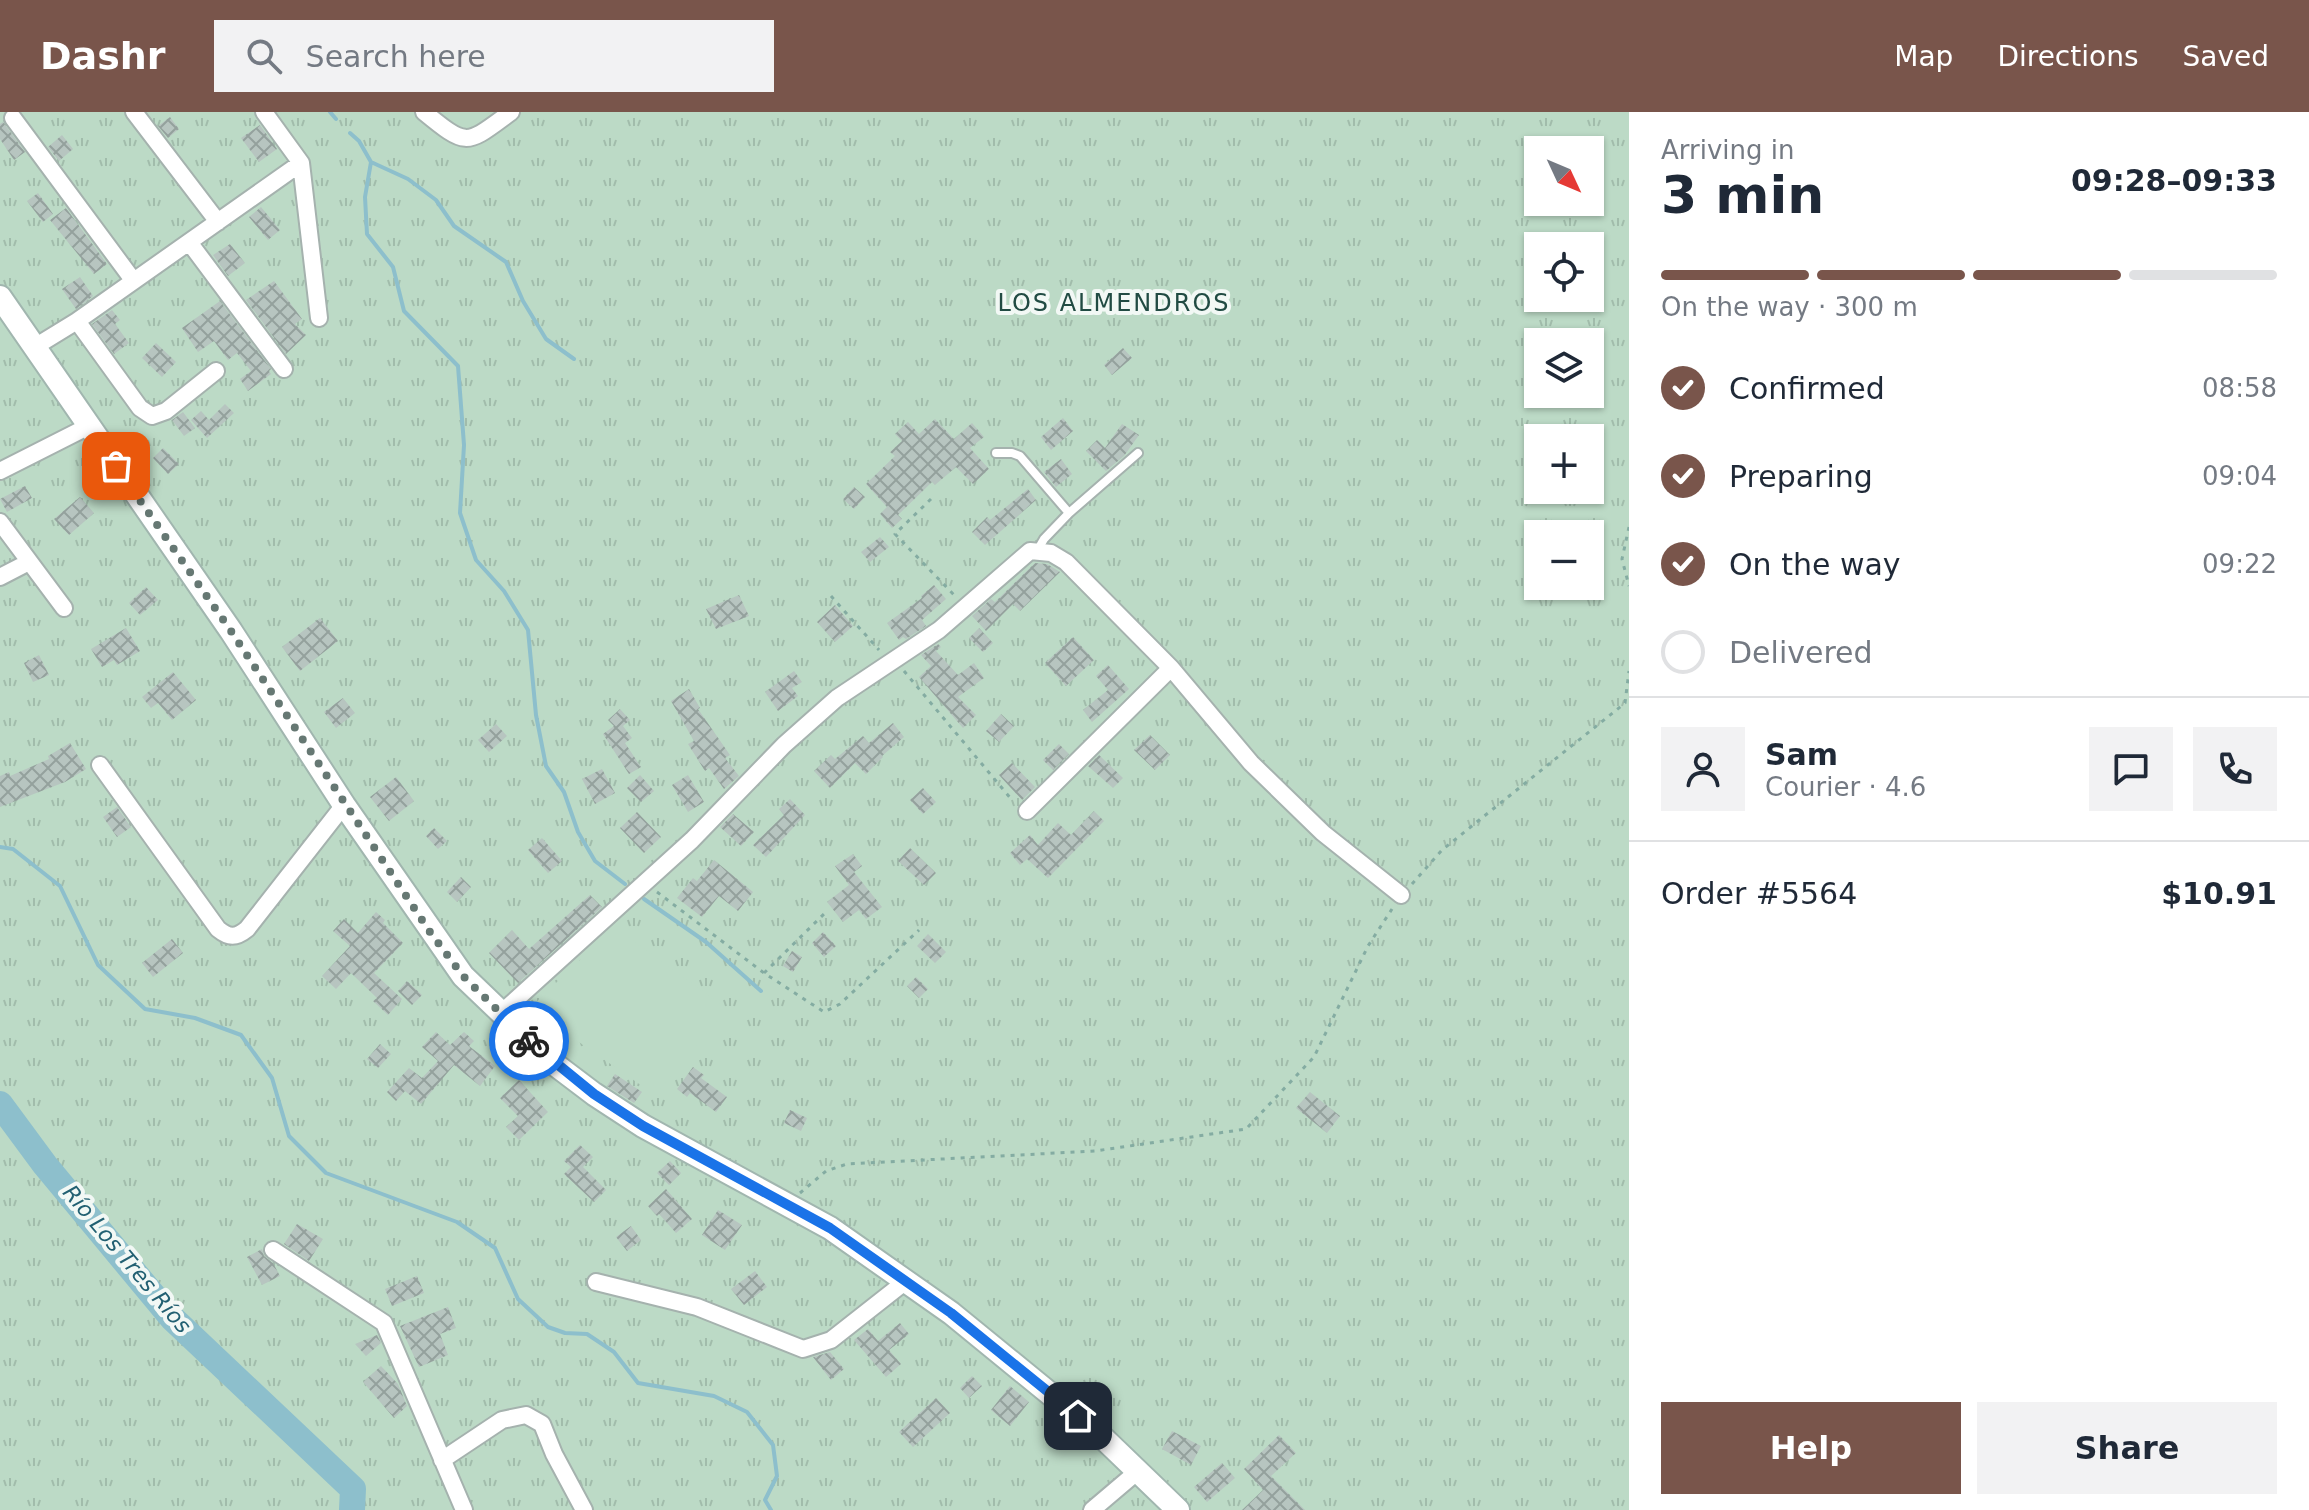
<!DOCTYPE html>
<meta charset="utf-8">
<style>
body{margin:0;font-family:"DejaVu Sans",sans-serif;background:#f2f2f3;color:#1f2937;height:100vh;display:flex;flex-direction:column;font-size:30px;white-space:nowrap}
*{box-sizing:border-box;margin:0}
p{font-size:26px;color:#747a83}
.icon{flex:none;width:44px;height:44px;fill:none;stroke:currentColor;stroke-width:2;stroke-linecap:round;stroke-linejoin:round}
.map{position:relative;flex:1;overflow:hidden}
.panel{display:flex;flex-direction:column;background:#fff;width:680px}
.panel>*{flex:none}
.needle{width:52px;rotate:134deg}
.buttons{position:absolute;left:1524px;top:24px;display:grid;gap:16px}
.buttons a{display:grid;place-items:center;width:80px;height:80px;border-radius:0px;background:#fff;box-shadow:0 2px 6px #0004;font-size:40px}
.pin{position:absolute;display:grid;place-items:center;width:68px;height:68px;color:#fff;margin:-34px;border-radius:16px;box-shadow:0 4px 12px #0006}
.courier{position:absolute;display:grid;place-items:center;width:80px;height:80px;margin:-40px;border:6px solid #1a73e8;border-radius:50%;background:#fff;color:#222;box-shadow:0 2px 10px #0007}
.overview em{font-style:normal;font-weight:800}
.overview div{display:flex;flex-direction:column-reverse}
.overview{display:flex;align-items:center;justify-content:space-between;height:136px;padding:0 32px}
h1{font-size:52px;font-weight:800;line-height:60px}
.bar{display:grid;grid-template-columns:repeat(4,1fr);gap:12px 8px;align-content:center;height:96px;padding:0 32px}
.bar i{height:10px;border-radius:6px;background:#e0e1e3}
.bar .selected{background:#79554b}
.bar p{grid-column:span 4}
.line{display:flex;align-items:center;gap:20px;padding:0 32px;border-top:2px solid #e0e1e3}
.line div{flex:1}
.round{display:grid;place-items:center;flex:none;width:84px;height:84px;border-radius:0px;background:#f2f2f3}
ol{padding:0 32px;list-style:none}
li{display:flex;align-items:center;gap:24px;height:88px}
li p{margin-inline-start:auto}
li .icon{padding:8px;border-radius:50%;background:#79554b;color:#fff;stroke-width:4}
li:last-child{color:#747a83}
li i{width:44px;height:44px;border:4px solid #e0e1e3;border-radius:50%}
.button{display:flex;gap:16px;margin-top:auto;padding:16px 32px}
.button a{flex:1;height:92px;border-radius:0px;background:#79554b;color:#fff;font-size:32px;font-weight:800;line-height:92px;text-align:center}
.button a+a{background:#f2f2f3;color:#1f2937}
header{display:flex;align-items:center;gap:48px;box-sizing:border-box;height:112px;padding:0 40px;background:#79554b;color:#fff}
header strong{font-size:38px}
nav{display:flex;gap:44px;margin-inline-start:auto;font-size:28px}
.search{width:560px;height:72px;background:#f2f2f3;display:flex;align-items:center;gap:20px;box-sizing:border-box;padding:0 28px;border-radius:0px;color:#747a83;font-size:30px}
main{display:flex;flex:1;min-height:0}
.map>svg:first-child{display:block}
.park{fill:url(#park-tufts);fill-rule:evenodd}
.pitch{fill:#bcdac6}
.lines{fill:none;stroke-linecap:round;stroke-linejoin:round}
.stream{stroke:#8dbfcc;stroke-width:4}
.river{stroke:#8dbfcc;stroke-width:26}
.building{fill:url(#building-cross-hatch)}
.service-casing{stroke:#a5b2ae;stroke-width:12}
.minor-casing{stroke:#a5b2ae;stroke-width:20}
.secondary-casing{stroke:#a1b6af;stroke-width:26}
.path{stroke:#84aca2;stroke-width:3;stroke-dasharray:4 6;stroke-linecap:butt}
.service{stroke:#fff;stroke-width:8}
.minor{stroke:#fff;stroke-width:16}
.secondary{stroke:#fff;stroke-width:22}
.done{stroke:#667873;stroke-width:8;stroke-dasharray:0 14.4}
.route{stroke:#1a73e8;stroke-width:10}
.labels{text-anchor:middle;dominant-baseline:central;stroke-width:8;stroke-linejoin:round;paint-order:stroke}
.water-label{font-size:22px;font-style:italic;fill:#226072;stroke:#f2f8f5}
.quarter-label{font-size:24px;letter-spacing:2px;fill:#214b43;stroke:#f2f8f5}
</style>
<header>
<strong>Dashr</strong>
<div class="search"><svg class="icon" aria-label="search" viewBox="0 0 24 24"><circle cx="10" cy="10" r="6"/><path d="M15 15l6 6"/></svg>Search here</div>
<nav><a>Map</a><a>Directions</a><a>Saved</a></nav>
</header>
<main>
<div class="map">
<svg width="1629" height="1398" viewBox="0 0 1629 1398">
<defs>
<pattern id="park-tufts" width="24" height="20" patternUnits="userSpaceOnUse" patternTransform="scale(2)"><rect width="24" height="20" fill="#bcdac6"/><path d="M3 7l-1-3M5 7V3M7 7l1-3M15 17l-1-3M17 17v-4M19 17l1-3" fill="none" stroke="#a1bcab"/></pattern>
<pattern id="building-cross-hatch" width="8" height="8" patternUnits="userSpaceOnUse" patternTransform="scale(2)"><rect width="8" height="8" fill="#b7c5c0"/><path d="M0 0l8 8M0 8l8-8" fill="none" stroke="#94a19d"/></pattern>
</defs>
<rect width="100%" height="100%" fill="#e2ebe7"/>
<path class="park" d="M0,0H1629V1398H0ZM1538,38H1590V90H1538ZM1538,134H1590V186H1538ZM1538,230H1590V282H1538ZM1538,326H1590V378H1538ZM1538,422H1590V474H1538Z"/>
<path class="pitch" d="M614,815L727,897L655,983L530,896Z"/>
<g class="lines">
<path class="stream" d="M330,0L336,7
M350,21L359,29L371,50L408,67L436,88L454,114L506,150L523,189L546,227L574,247
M371,50L365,85L367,122L393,155L404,199L458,254L464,333L460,401L476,448L504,479L528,518L536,603L546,654L564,680L578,720L595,749L625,772
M0,735L13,737L60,774L98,853L145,897L195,906L241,923L272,966L289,1024L326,1061L457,1110L495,1136L518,1187L548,1215L565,1221L587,1222L614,1240L638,1271L714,1284L747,1300L773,1333L777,1364L765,1388L771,1398
M644,787L706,830L761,879"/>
<path class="river" d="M0,992L45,1053L172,1206L353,1377L352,1398"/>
</g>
<path class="building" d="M170,5L179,17L168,26L158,14Z
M3,10L25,40L14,48L0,27V12Z
M260,13L277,37L259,50L241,26Z
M62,23L73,37L59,49L48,35Z
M38,81L53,102L43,110L27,89Z
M261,95L280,118L268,128L249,105Z
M66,96L107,152L94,162L50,108Z
M230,132L245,151L228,164L213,143Z
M80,165L93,184L76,197L62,177Z
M274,169L302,207L295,212L306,223L286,242L246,188Z
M220,189L271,257L269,259L271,262L248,279L240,267L251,259L237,241L228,248L214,229L198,240L182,216Z
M112,198L120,208L115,212L129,231L114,242L92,212Z
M156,231L176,250L162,265L142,246Z
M1123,236L1132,246L1112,263L1104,253Z
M225,292L234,301L207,326L191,308L201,299L209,308Z
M183,300L195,316L184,324L172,308Z
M1063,306L1073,319L1051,338L1041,325Z
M935,307L954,327L972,311L984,325L970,336L989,357L973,372L956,355L935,373L932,370L898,403L902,407L892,416L880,402L887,395L866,372L895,344L890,340L902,329L895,322L908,310L919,322Z
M1122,312L1139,323L1124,344L1106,359L1086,339L1097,328L1105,336Z
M163,336L179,352L168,362L153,346Z
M1061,347L1072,362L1056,375L1044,360Z
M25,374L32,386L7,400L0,387Z
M854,375L865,385L854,397L843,387Z
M1028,377L1036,388L985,433L972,420L987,405L990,408Z
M80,385L94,401L69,423L54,407Z
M880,425L889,435L870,450L861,440Z
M1035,451L1047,452L1060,460L1020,499L1013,492L986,519L972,504L991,487L995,490Z
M934,473L946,487L922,508L926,514L906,527L903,525L899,528L887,511L922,486L921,484Z
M146,475L158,488L140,503L129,491Z
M739,483L749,504L716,517L706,497Z
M835,493L853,514L835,530L817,510Z
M320,506L338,529L300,559L282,535Z
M126,516L140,539L117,553L114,548L102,555L91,537Z
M979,516L993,531L983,540L969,526Z
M1073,525L1094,548L1066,574L1045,551Z
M938,532L941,535L936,539L958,563L974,551L984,566L958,585L976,603L963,616L919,565L931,554L921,543Z
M39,543L49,563L33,570L24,551Z
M1108,553L1129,577L1092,610L1083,598L1108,578L1096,564Z
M794,559L802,570L792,576L798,584L778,599L765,580Z
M173,560L196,588L172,608L158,591L151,596L142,585Z
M689,577L700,596L698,597L730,643L725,646L739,664L724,677L709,656L705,659L688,632L694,629L671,589Z
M343,586L355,601L336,616L324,600Z
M620,597L630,608L623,614L632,626L625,631L641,655L629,662L603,622L614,614L608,608Z
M1001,602L1014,614L999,630L986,619Z
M893,611L904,625L882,644L883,645L866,662L855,651L830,676L814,659L831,643L835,647L863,624L869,631Z
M496,612L507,624L489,640L478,628Z
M1150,623L1170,643L1155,658L1134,638Z
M70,631L86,657L65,670L0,695V664L9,660L10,664L49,647L48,644Z
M1059,632L1069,642L1053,658L1043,648Z
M1099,643L1123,666L1113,676L1088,654Z
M1012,651L1035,675L1022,688L999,663Z
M602,657L615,681L595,692L582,667Z
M640,663L654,679L641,690L627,676Z
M688,663L704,690L688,700L672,673Z
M396,665L414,689L389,709L370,685Z
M923,676L936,690L923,702L910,688Z
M790,687L805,703L766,745L753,733L784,703L779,697Z
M117,695L131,715L117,725L103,705Z
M1094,699L1104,709L1048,766L1027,747L1020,753L1010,741L1030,723L1038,733L1058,711L1071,723Z
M637,700L661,725L644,741L620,716Z
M733,702L754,720L741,734L720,715Z
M434,716L447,729L438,737L426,724Z
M542,726L562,749L548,761L528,738Z
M910,736L936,761L924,773L898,749Z
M853,742L862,754L854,760L882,795L866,807L859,798L843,810L827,790L849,773L835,754Z
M714,748L753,780L738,799L719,784L702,805L677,786L693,766L697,769Z
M461,765L471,775L457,790L447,780Z
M590,783L602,795L518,871L489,841L512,818L529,837Z
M376,800L385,808L383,811L403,831L374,861L402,887L388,903L373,889L377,886L351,861L336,877L322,864L350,834L333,819L344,807L358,821Z
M823,820L836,834L824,845L812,831Z
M928,822L946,840L935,851L917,834Z
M172,827L183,841L153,865L142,851Z
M792,839L802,845L793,860L783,854Z
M916,865L928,877L919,886L907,874Z
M407,869L422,883L412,893L398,879Z
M436,920L450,933L464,920L474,929L469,934L495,954L480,974L454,953L421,992L405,979L396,989L387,980L409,956L422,966L438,949L422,935Z
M380,932L391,942L378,956L367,947Z
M693,955L704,963L701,966L727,985L716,1000L690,981L687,985L677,977Z
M615,962L642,980L634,991L607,974Z
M519,968L548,1000L519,1028L506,1015L518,1004L500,986Z
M1310,980L1340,1004L1327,1021L1296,996Z
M790,998L807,1006L801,1019L784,1011Z
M580,1033L593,1045L583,1055L606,1078L594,1090L564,1062L571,1055L564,1049Z
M670,1049L681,1061L669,1073L657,1061Z
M666,1077L692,1107L676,1121L659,1102L657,1104L648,1094Z
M718,1098L742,1113L725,1138L702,1123Z
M297,1112L323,1127L309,1149L284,1132Z
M631,1114L641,1128L627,1139L616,1125Z
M262,1137L264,1144L273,1151L280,1164L262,1173L247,1145Z
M755,1159L767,1175L744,1193L731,1177Z
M417,1164L424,1181L392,1194L385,1177Z
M448,1195L456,1216L440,1222L448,1243L419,1255L400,1214Z
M900,1211L909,1222L889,1238L901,1252L886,1265L854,1228L868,1217L878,1229Z
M377,1223L381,1231L366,1244L355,1232Z
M830,1240L844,1257L831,1268L813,1245Z
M381,1254L398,1272L407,1294L394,1306L363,1270Z
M972,1264L982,1274L969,1286L960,1276Z
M1010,1274L1029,1290L1010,1314L991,1298Z
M936,1286L950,1301L913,1335L899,1320Z
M1172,1319L1201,1334L1191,1353L1162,1337Z
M1279,1323L1296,1341L1271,1364L1305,1398H1242L1263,1378L1244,1357Z
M1222,1351L1235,1366L1207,1390L1194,1375Z"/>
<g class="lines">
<defs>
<path id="service" d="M996,341H1012L1020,344L1069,401L1044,427L1037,439
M1069,401L1138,341"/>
<path id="minor" d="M134,0L218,110
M264,0L301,51L319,206
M424,0C468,36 466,33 511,0
M13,6L133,168
M189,130L284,257
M77,209L140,296L152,304L166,299L216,259
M33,236L77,209L301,51
M0,359L87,315
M0,410L64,496
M0,465L29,450
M100,653L218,817C229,826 236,826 247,817L344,693
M1027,699L1171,556
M500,902L692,728L784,633L837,586L939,518L1030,439L1051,441L1066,450L1171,556L1251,651L1323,721L1401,783
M273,1138L384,1211L464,1398
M596,1170L697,1195L803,1237L831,1228L906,1169
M442,1348L502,1308L526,1303L542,1312L554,1342L584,1398
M1092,1398L1138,1359"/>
<path id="secondary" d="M0,185L231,519L344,693L463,864L557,954L594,982L643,1014L830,1116L951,1201L1098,1321L1178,1398"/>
</defs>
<use href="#service" class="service-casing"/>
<use href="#minor" class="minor-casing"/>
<use href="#secondary" class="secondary-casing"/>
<path class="path" d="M931,387L895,422L956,485
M1629,415L1622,447L1629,474
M831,484L879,538
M904,559L1012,688
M1412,772L1442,738L1625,591L1629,559
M657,780L764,861L824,900L840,892L919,818
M764,861L825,801
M800,1081L826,1059L847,1052L1095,1039L1246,1017L1314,945L1368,834L1392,797"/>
<use href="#service" class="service"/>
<use href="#minor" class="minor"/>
<use href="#secondary" class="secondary"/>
</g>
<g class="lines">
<path class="done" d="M116,354L231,519L430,820L463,864L529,929"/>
<path class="route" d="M529,929L594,982L643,1014L830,1116L951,1201L1078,1304"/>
</g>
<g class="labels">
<g class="water-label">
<text transform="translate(127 1147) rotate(50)">Río Los Tres Ríos</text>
</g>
<g class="quarter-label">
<text x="1114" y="191">LOS ALMENDROS</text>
</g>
</g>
</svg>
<div class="buttons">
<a><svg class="needle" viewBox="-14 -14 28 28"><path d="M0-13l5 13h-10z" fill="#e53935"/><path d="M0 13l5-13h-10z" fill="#747a83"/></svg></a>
<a><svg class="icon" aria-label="locate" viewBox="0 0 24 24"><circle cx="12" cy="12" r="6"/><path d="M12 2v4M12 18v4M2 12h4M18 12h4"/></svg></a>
<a><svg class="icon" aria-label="layers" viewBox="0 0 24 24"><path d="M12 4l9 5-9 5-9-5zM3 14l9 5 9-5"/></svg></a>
<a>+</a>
<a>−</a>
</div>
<div class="pin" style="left:116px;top:354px;background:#ea580c"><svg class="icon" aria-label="bag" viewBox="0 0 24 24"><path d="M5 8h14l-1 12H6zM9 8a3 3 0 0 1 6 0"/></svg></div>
<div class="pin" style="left:1078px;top:1304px;background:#1f2937"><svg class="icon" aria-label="home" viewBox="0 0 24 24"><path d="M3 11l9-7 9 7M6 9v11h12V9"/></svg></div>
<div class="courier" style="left:529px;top:929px"><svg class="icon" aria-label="bike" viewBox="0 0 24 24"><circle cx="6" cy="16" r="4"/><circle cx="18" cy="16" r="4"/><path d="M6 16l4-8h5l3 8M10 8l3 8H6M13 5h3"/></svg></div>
</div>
<section class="panel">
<div class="overview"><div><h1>3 min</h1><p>Arriving in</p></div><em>09:28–09:33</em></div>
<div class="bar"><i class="selected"></i><i class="selected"></i><i class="selected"></i><i></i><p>On the way · 300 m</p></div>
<ol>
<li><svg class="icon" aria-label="check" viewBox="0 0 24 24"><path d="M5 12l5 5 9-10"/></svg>Confirmed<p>08:58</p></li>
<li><svg class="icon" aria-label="check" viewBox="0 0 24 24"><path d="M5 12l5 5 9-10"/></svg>Preparing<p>09:04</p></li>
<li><svg class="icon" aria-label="check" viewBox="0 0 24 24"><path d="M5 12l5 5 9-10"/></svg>On the way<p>09:22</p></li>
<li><i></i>Delivered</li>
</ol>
<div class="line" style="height:144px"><a class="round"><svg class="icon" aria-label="person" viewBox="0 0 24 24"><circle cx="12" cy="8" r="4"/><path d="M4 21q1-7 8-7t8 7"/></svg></a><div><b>Sam</b><p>Courier · 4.6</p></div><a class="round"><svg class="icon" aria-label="chat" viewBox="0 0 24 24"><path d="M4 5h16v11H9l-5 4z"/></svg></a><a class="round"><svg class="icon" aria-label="phone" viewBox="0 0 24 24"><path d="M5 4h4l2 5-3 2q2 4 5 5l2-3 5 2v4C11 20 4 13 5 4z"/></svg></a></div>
<div class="line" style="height:104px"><div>Order #5564</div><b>$10.91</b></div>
<div class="button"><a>Help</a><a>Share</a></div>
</section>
</main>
